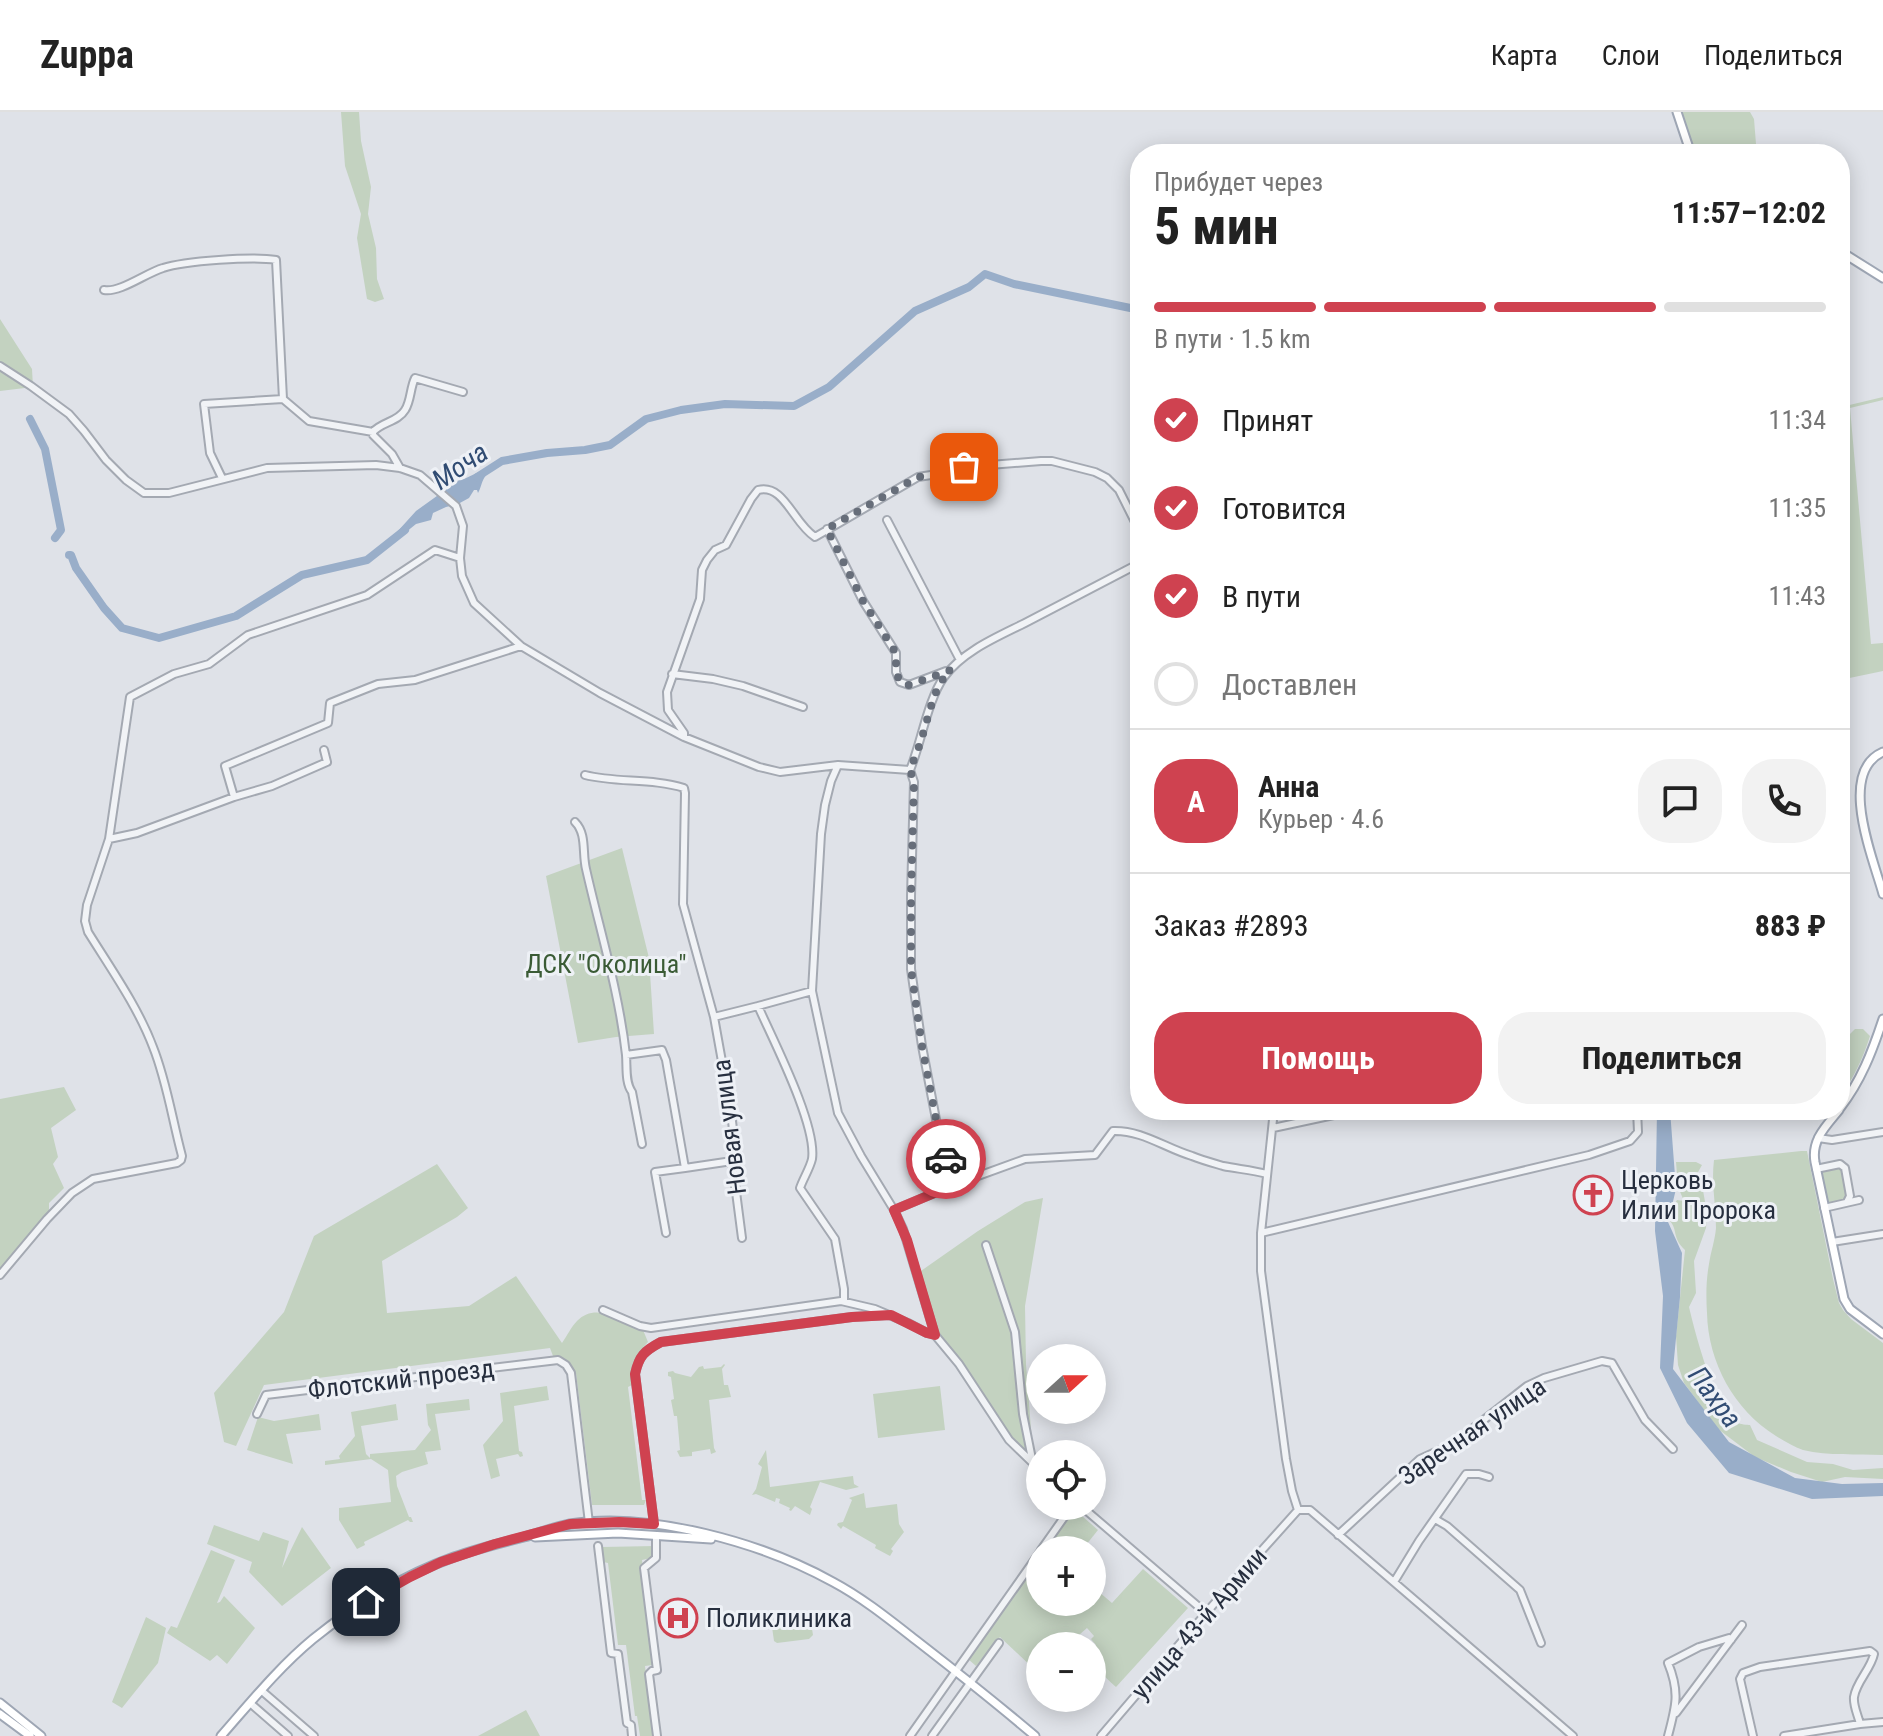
<!DOCTYPE html>
<html lang="ru">
<meta charset="utf-8">
<style>
body{margin:0;font-family:"Roboto Condensed",sans-serif;background:#f2f2f2;color:#222;height:100vh;display:flex;flex-direction:column;font-size:30px;white-space:nowrap}
*{box-sizing:border-box;margin:0}
p{font-size:26px;color:#767676}
.icon{flex:none;width:44px;height:44px;fill:none;stroke:currentColor;stroke-width:2;stroke-linecap:round;stroke-linejoin:round}
.map{position:relative;flex:1;overflow:hidden}
.side{position:absolute;left:1130px;top:32px;width:720px;height:976px;display:flex;flex-direction:column;background:#fff;border-radius:32px;box-shadow:0 4px 20px #0003}
.side>*{flex:none}
.needle{width:52px;rotate:69deg}
.tools{position:absolute;left:1026px;top:1232px;display:grid;gap:16px}
.tools a{display:grid;place-items:center;width:80px;height:80px;border-radius:50%;background:#fff;box-shadow:0 4px 20px #0003;font-size:40px}
.pin{position:absolute;display:grid;place-items:center;width:68px;height:68px;color:#fff;margin:-34px;border-radius:16px;box-shadow:0 4px 12px #0006}
.courier{position:absolute;display:grid;place-items:center;width:80px;height:80px;margin:-40px;border:6px solid #cf4250;border-radius:50%;background:#fff;color:#222;box-shadow:0 2px 10px #0007}
.head em{font-style:normal;font-weight:700}
.head div{display:flex;flex-direction:column-reverse}
.head{display:flex;align-items:center;justify-content:space-between;height:136px;padding:0 24px}
h1{font-size:52px;font-weight:700;line-height:60px}
.bar{display:grid;grid-template-columns:repeat(4,1fr);gap:12px 8px;align-content:center;height:96px;padding:0 24px}
.bar i{height:10px;border-radius:6px;background:#e0e0e0}
.bar .selected{background:#cf4250}
.bar p{grid-column:span 4}
.line{display:flex;align-items:center;gap:20px;padding:0 24px;border-top:2px solid #e0e0e0}
.line div{flex:1}
.round{display:grid;place-items:center;flex:none;width:84px;height:84px;border-radius:32px;background:#f2f2f2}
ol{padding:0 24px;list-style:none}
li{display:flex;align-items:center;gap:24px;height:88px}
li p{margin-inline-start:auto}
li .icon{padding:8px;border-radius:50%;background:#cf4250;color:#fff;stroke-width:4}
li:last-child{color:#767676}
li i{width:44px;height:44px;border:4px solid #e0e0e0;border-radius:50%}
.cta{display:flex;gap:16px;margin-top:auto;padding:16px 24px}
.cta a{flex:1;height:92px;border-radius:32px;background:#cf4250;color:#fff;font-size:32px;font-weight:700;line-height:92px;text-align:center}
.cta a+a{background:#f2f2f2;color:#222}
header{display:flex;align-items:center;gap:48px;box-sizing:border-box;height:112px;padding:0 40px;background:#fff;border-bottom:2px solid #e0e0e0}
header strong{font-size:38px}
nav{display:flex;gap:44px;margin-inline-start:auto;font-size:28px}
.map>svg:first-child{display:block}
.green{fill:#c3d2c0}
.water{fill:#99aec9}
.lines{fill:none;stroke-linecap:round;stroke-linejoin:round}
.river{stroke:#99aec9;stroke-width:8}
.minor-casing{stroke:#a4a9b2;stroke-width:10}
.major-casing{stroke:#9ea6b4;stroke-width:11}
.minor{stroke:#f1f3f6;stroke-width:6}
.major{stroke:#fff;stroke-width:7}
.done{stroke:#676e7a;stroke-width:8;stroke-dasharray:0 14.4}
.route{stroke:#cf4250;stroke-width:10}
.labels{text-anchor:middle;dominant-baseline:central;stroke-width:6;stroke-linejoin:round;paint-order:stroke}
.park-label{font-size:26px;fill:#3a5b35;stroke:#eef1f6}
.street-label{font-size:26px;fill:#272f3f;stroke:#eef1f6}
.poi-label{font-size:26px;fill:#272f3f;stroke:#eef1f6;text-anchor:start}
.water-label{font-size:28px;font-style:italic;fill:#314c73;stroke:#eef1f6}
</style>
<header>
<strong>Zuppa</strong>
<nav><a>Карта</a><a>Слои</a><a>Поделиться</a></nav>
</header>
<div class="map">
<svg width="1883" height="1624" viewBox="0 0 1883 1624">
<rect width="100%" height="100%" fill="#dfe2e8"/>
<path class="green" d="M341,0H359L361,29L371,75L368,102L376,136L377,167L384,187L375,190L367,187L357,126L361,102L345,54Z
M1679,0H1750L1754,7L1756,32L1747,42H1730L1723,39L1718,42H1693Z
M0,207L32,257L33,275L0,279Z
M1883,285V288L1850,296L1871,532L1883,531V559L1840,568L1841,295Z
M622,736L649,846L654,922L616,925L578,931L546,764Z
M1855,917H1863L1870,924C1863,946 1854,966 1840,984V927L1847,925Z
M64,975L76,998L51,1016L58,1045L53,1052L64,1076L49,1091V1099L0,1159V987Z
M1801,1039H1807L1833,1167L1839,1191L1843,1198L1851,1207L1883,1231V1343C1857,1342 1829,1344 1803,1338C1794,1335 1784,1329 1776,1324C1734,1298 1708,1250 1707,1201C1706,1185 1706,1168 1709,1152C1711,1139 1715,1128 1716,1116C1716,1093 1711,1072 1714,1048Z
M1676,1050H1696L1702,1053L1697,1062L1701,1067L1707,1101L1706,1116L1694,1149L1696,1181L1689,1195C1695,1220 1715,1299 1738,1311C1739,1312 1748,1313 1750,1313L1757,1328L1807,1350L1833,1352L1853,1358L1883,1356V1367L1845,1365L1822,1370L1791,1360L1755,1345L1718,1317L1684,1271L1678,1253L1676,1224L1685,1138C1671,1125 1679,1117 1668,1107L1671,1097L1677,1088L1684,1089L1678,1075Z
M437,1052L468,1096L457,1105L382,1149L387,1201L469,1194L516,1164L562,1231C567,1224 571,1215 577,1209C596,1189 623,1209 643,1218L648,1230C635,1244 631,1254 632,1273L628,1275L642,1388H646L644,1393H592L576,1261L569,1250L553,1244L550,1236L264,1273L236,1334L224,1330L214,1281L284,1200L314,1124Z
M1843,1054L1849,1087L1827,1092L1820,1059Z
M1043,1086L1025,1194L1026,1252L1033,1343L1027,1345L1011,1328L960,1249L936,1223L918,1161L978,1119L1025,1090Z
M724,1252L725,1253L722,1257L724,1273H728L731,1285L709,1288L714,1336L716,1340L711,1342L710,1337L692,1340V1344L680,1345L677,1339L680,1338L677,1304H674L671,1288L674,1287L671,1265L668,1264V1260L673,1259L675,1261L691,1265L699,1255L703,1254L704,1257L721,1255Z
M547,1274L549,1288L514,1294L519,1339L522,1340L523,1344L520,1345L518,1342L496,1347L500,1364L491,1367L483,1333L503,1309L500,1281Z
M940,1274L945,1318L878,1326L873,1282Z
M469,1287L470,1298L435,1302L441,1338L425,1340L428,1352L402,1360L396,1364L397,1374L409,1405H411L413,1410H410L408,1408L364,1430L365,1433L357,1437L339,1408V1396L391,1390L388,1358L371,1347L325,1353V1349L340,1347L339,1344L355,1324L351,1300L396,1292L398,1308L361,1314L366,1342L370,1346V1342L415,1338L431,1318L428,1313L426,1292Z
M319,1302L321,1318L286,1322L293,1352L247,1338L258,1305L274,1309Z
M766,1338L770,1375L853,1364L854,1372L859,1375L846,1378L820,1370L810,1395L812,1397L810,1403L795,1394L791,1399L789,1398L790,1396L779,1391L780,1387L776,1386L775,1390L756,1382L752,1383L756,1377L762,1355L758,1352Z
M864,1381L866,1396L897,1392L899,1412L904,1420L891,1437L893,1439L890,1444L875,1436L876,1433L843,1414L841,1417L837,1413L838,1411L843,1410L852,1388L849,1386Z
M1074,1397L1098,1418L1082,1438H1045Z
M214,1413L259,1429L263,1420L289,1429L282,1456L302,1415L331,1456L282,1494L249,1460L252,1450L207,1432Z
M655,1434L656,1445L642,1448L653,1553L645,1554L654,1624H640L637,1604H635L626,1533H618L608,1451L603,1450L602,1435Z
M211,1438L235,1448L217,1491L220,1490L224,1484L255,1516L227,1552L217,1543L210,1549L167,1521L171,1514L177,1516Z
M1040,1445V1490H1092V1474L1112,1491L1143,1457L1188,1496L1116,1575C1102,1562 1089,1553 1096,1533L1091,1527L1094,1524L1087,1516L1079,1523L1071,1534L1066,1532L1064,1534H1040V1555L1036,1559L1000,1525L976,1554L968,1547Z
M146,1505L166,1516L158,1551L122,1596L112,1590Z
M807,1507L811,1511L813,1523L809,1527L777,1531L774,1529L772,1515L773,1512Z
M526,1598L540,1624H478Z"/>
<path class="water" d="M483,358L487,362C481,369 482,374 478,381L477,378H474L469,386L458,392L446,395L433,401L431,408L416,412L400,425L397,420L416,399L462,366L464,367Z
M1657,998H1670L1676,1077L1668,1110L1682,1141L1680,1185L1673,1257L1729,1330L1795,1366L1842,1372L1883,1371V1384L1812,1387L1729,1361L1687,1311L1660,1256L1663,1184L1655,1119Z"/>
<g class="lines">
<path class="river" d="M30,307L45,337L61,418L55,426
M477,365L502,349L547,341L585,338L610,333L646,307L681,298L725,292L794,294L829,275L915,199L969,175L985,162L1014,172L1140,198
M69,443H71L76,456L104,496L122,516L159,526L236,504L302,463L367,448L405,418"/>
<defs>
<path id="minor" d="M104,178C120,181 146,161 163,156C184,149 254,144 276,148L283,287L204,292L210,341L222,366
M0,254L31,274L69,302L84,319L106,348L126,368L144,381H169L267,356L376,353L400,356L420,363L456,394L463,414L460,446L462,464L474,491L521,534L600,581L684,625L759,655L780,660L838,653L910,658
M283,287L309,309L373,320
M400,356L392,342L373,323V320C381,310 398,310 405,298C411,289 410,276 415,266L463,280
M887,408L960,548
M827,417L863,489L896,541V560L900,570L909,573L946,559
M672,562L713,567L743,574L803,595
M684,625V621L668,598L667,580L700,487L702,458L707,448L715,438L726,433L751,387L758,378C784,371 793,411 815,425L918,365L957,359L964,355L1041,349H1052L1095,360L1107,366L1119,378L1140,420
M838,653L831,669L825,693L821,722L812,879L838,1001L861,1044L894,1098L903,1117L935,1223
M910,658L914,670L911,784V857L922,934L939,1023L956,1072
M910,658C921,631 928,587 944,565C963,539 997,525 1025,511C1063,491 1102,471 1140,451
M585,663C617,671 652,666 684,676L685,681L683,792L714,905L758,894
M234,685L225,654L328,611L330,591L378,572L415,568L521,534
M575,710C587,722 582,741 586,757C600,819 619,880 626,943
M109,727L137,721L234,685L272,674L327,650L324,638
M812,879L758,894C773,928 817,1013 812,1047C810,1056 803,1067 800,1076L835,1127L844,1177V1189
M714,905L730,994L733,1017V1046L732,1049L742,1126
M1274,998L1261,1121V1159L1286,1347L1292,1379L1298,1398
M1273,1016L1357,998
M1818,1026L1832,1028L1883,1020
M642,1032L632,980C625,971 627,955 626,943L662,938L666,948L685,1056L732,1049
M1816,1057L1840,1052L1845,1056L1850,1084L1847,1090
M1824,1096L1859,1088
M894,1098L956,1072L1025,1047L1095,1043L1113,1019C1142,1018 1165,1036 1192,1044C1202,1048 1213,1051 1223,1054C1238,1057 1252,1058 1267,1062
M666,1121L655,1060L685,1056
M1261,1121L1589,1043L1630,1029L1638,1020L1637,998
M1832,1130L1883,1122
M986,1133L1015,1220L1023,1302L1033,1352
M0,1163L47,1107L72,1081L93,1067L177,1051L181,1048L182,1044C172,1007 167,970 153,935C138,895 111,857 88,820L85,809L87,793L109,727L130,585L174,562L209,552L248,523L367,483L435,438L460,446
M603,1198L640,1214L651,1216L841,1189L875,1197L908,1211L927,1221L935,1223L959,1252L1009,1328L1040,1358
M257,1302L266,1283L558,1248L566,1253L571,1261L589,1411
M1081,1394L1206,1501
M1298,1398H1310L1573,1624
M1435,1407L1447,1414L1520,1478L1541,1531
M654,1412L635,1262C639,1244 644,1239 661,1230L852,1205L889,1203
M656,1423V1446L644,1456L657,1558L652,1559L649,1562L657,1624
M1338,1423L1420,1347L1453,1332L1527,1274L1544,1266L1602,1249L1612,1251L1645,1308L1673,1337
M598,1434L611,1541L618,1542L627,1611L631,1613L632,1624
M1041,1438L1072,1394
M1394,1470L1419,1429L1466,1362H1479L1489,1365
M262,1579L314,1624
M250,1591L288,1624
M1676,1601L1742,1513
M910,1624L1040,1440
M932,1624L999,1531
M1101,1624L1213,1493L1298,1398
M1668,1624C1676,1594 1680,1580 1668,1551L1699,1535L1729,1526L1731,1528
M1753,1624L1740,1567L1743,1561L1760,1555L1870,1539L1874,1542C1871,1557 1856,1570 1854,1585C1853,1594 1858,1603 1860,1612
M1784,1624L1860,1612L1883,1610"/>
<path id="major" d="M1677,0L1691,42
M1840,139L1883,166
M1883,640C1837,660 1873,746 1883,782
M1840,996C1861,969 1872,940 1883,907
M1839,998C1826,1014 1811,1028 1815,1050L1844,1187L1850,1197L1883,1222
M535,1425L618,1421L711,1427
M0,1591L41,1624
M0,1602L30,1624
M221,1624C250,1591 279,1555 313,1527C354,1494 404,1463 454,1445C476,1437 500,1431 524,1425C539,1421 555,1415 570,1412C650,1399 763,1431 833,1470C863,1486 890,1508 917,1529C957,1560 996,1591 1035,1624"/>
</defs>
<use href="#minor" class="minor-casing"/>
<use href="#major" class="major-casing"/>
<use href="#minor" class="minor"/>
<use href="#major" class="major"/>
</g>
<g class="lines">
<path class="done" d="M946,1047L939,1023L922,934L911,857V784L914,670L910,658L920,632L934,584L944,565L951,558L909,573L900,570L896,560V541L863,489L827,417L918,365L957,359L964,355"/>
<path class="route" d="M366,1490L410,1465L441,1450L495,1432L570,1412L619,1410L654,1412L635,1262C639,1244 644,1239 661,1230L852,1205L891,1203L927,1221L935,1223L907,1128L894,1098L956,1072L946,1047"/>
</g>
<defs>
<symbol id="church-ring" viewBox="-11 -11 22 22"><circle r="9.5" fill="#eef1f6" stroke="#cf4250" stroke-width="1.5"/><path d="M-1.2-6h2.4v3.5h3.3v2.4h-3.3V6h-2.4V-.1h-3.3v-2.4h3.3Z" fill="#cf4250"/></symbol>
<symbol id="hospital-ring" viewBox="-11 -11 22 22"><circle r="9.5" fill="#eef1f6" stroke="#cf4250" stroke-width="1.5"/><path d="M-5-5h3v3.5h4V-5h3V5h-3V1.5h-4V5h-3Z" fill="#cf4250"/></symbol>
</defs>
<g fill-rule="evenodd">
<use href="#church-ring" x="1571" y="1061" width="44" height="44"/>
<use href="#hospital-ring" x="656" y="1484" width="44" height="44"/>
</g>
<g class="labels">
<g class="park-label">
<text x="606" y="852">ДСК "Околица"</text>
</g>
<g class="street-label">
<text transform="translate(729 1015) rotate(-97)">Новая улица</text>
<text transform="translate(401 1267) rotate(-7)">Флотский проезд</text>
<text transform="translate(1472 1319) rotate(-34)">Заречная улица</text>
<text transform="translate(1199 1511) rotate(-49)">улица 43-й Армии</text>
</g>
<g class="poi-label">
<text x="1621" y="1068">Церковь<tspan x="1621" dy="30">Илии Пророка</tspan></text>
<text x="706" y="1506">Поликлиника</text>
</g>
<g class="water-label">
<text transform="translate(460 354) rotate(-34)">Моча</text>
<text transform="translate(1715 1285) rotate(53)">Пахра</text>
</g>
</g>
</svg>
<div class="tools">
<a><svg class="needle" viewBox="-14 -14 28 28"><path d="M0-13l5 13h-10z" fill="#e53935"/><path d="M0 13l5-13h-10z" fill="#767676"/></svg></a>
<a><svg class="icon" aria-label="locate" viewBox="0 0 24 24"><circle cx="12" cy="12" r="6"/><path d="M12 2v4M12 18v4M2 12h4M18 12h4"/></svg></a>
<a>+</a>
<a>−</a>
</div>
<div class="pin" style="left:964px;top:355px;background:#ea580c"><svg class="icon" aria-label="bag" viewBox="0 0 24 24"><path d="M5 8h14l-1 12H6zM9 8a3 3 0 0 1 6 0"/></svg></div>
<div class="pin" style="left:366px;top:1490px;background:#1f2937"><svg class="icon" aria-label="home" viewBox="0 0 24 24"><path d="M3 11l9-7 9 7M6 9v11h12V9"/></svg></div>
<div class="courier" style="left:946px;top:1047px"><svg class="icon" aria-label="car" viewBox="0 0 24 24"><path d="M5 17H2v-5l4-1 3-4h7l3 4 3 1v5h-3M9 17h6M6 11h13"/><circle cx="7" cy="17" r="2"/><circle cx="17" cy="17" r="2"/></svg></div>
<section class="side">
<div class="head"><div><h1>5 мин</h1><p>Прибудет через</p></div><em>11:57–12:02</em></div>
<div class="bar"><i class="selected"></i><i class="selected"></i><i class="selected"></i><i></i><p>В пути · 1.5 km</p></div>
<ol>
<li><svg class="icon" aria-label="check" viewBox="0 0 24 24"><path d="M5 12l5 5 9-10"/></svg>Принят<p>11:34</p></li>
<li><svg class="icon" aria-label="check" viewBox="0 0 24 24"><path d="M5 12l5 5 9-10"/></svg>Готовится<p>11:35</p></li>
<li><svg class="icon" aria-label="check" viewBox="0 0 24 24"><path d="M5 12l5 5 9-10"/></svg>В пути<p>11:43</p></li>
<li><i></i>Доставлен</li>
</ol>
<div class="line" style="height:144px"><b class="round" style="background:#cf4250;color:#fff">А</b><div><b>Анна</b><p>Курьер · 4.6</p></div><a class="round"><svg class="icon" aria-label="chat" viewBox="0 0 24 24"><path d="M4 5h16v11H9l-5 4z"/></svg></a><a class="round"><svg class="icon" aria-label="phone" viewBox="0 0 24 24"><path d="M5 4h4l2 5-3 2q2 4 5 5l2-3 5 2v4C11 20 4 13 5 4z"/></svg></a></div>
<div class="line" style="height:104px"><div>Заказ #2893</div><b>883 ₽</b></div>
<div class="cta"><a>Помощь</a><a>Поделиться</a></div>
</section>
</div>
